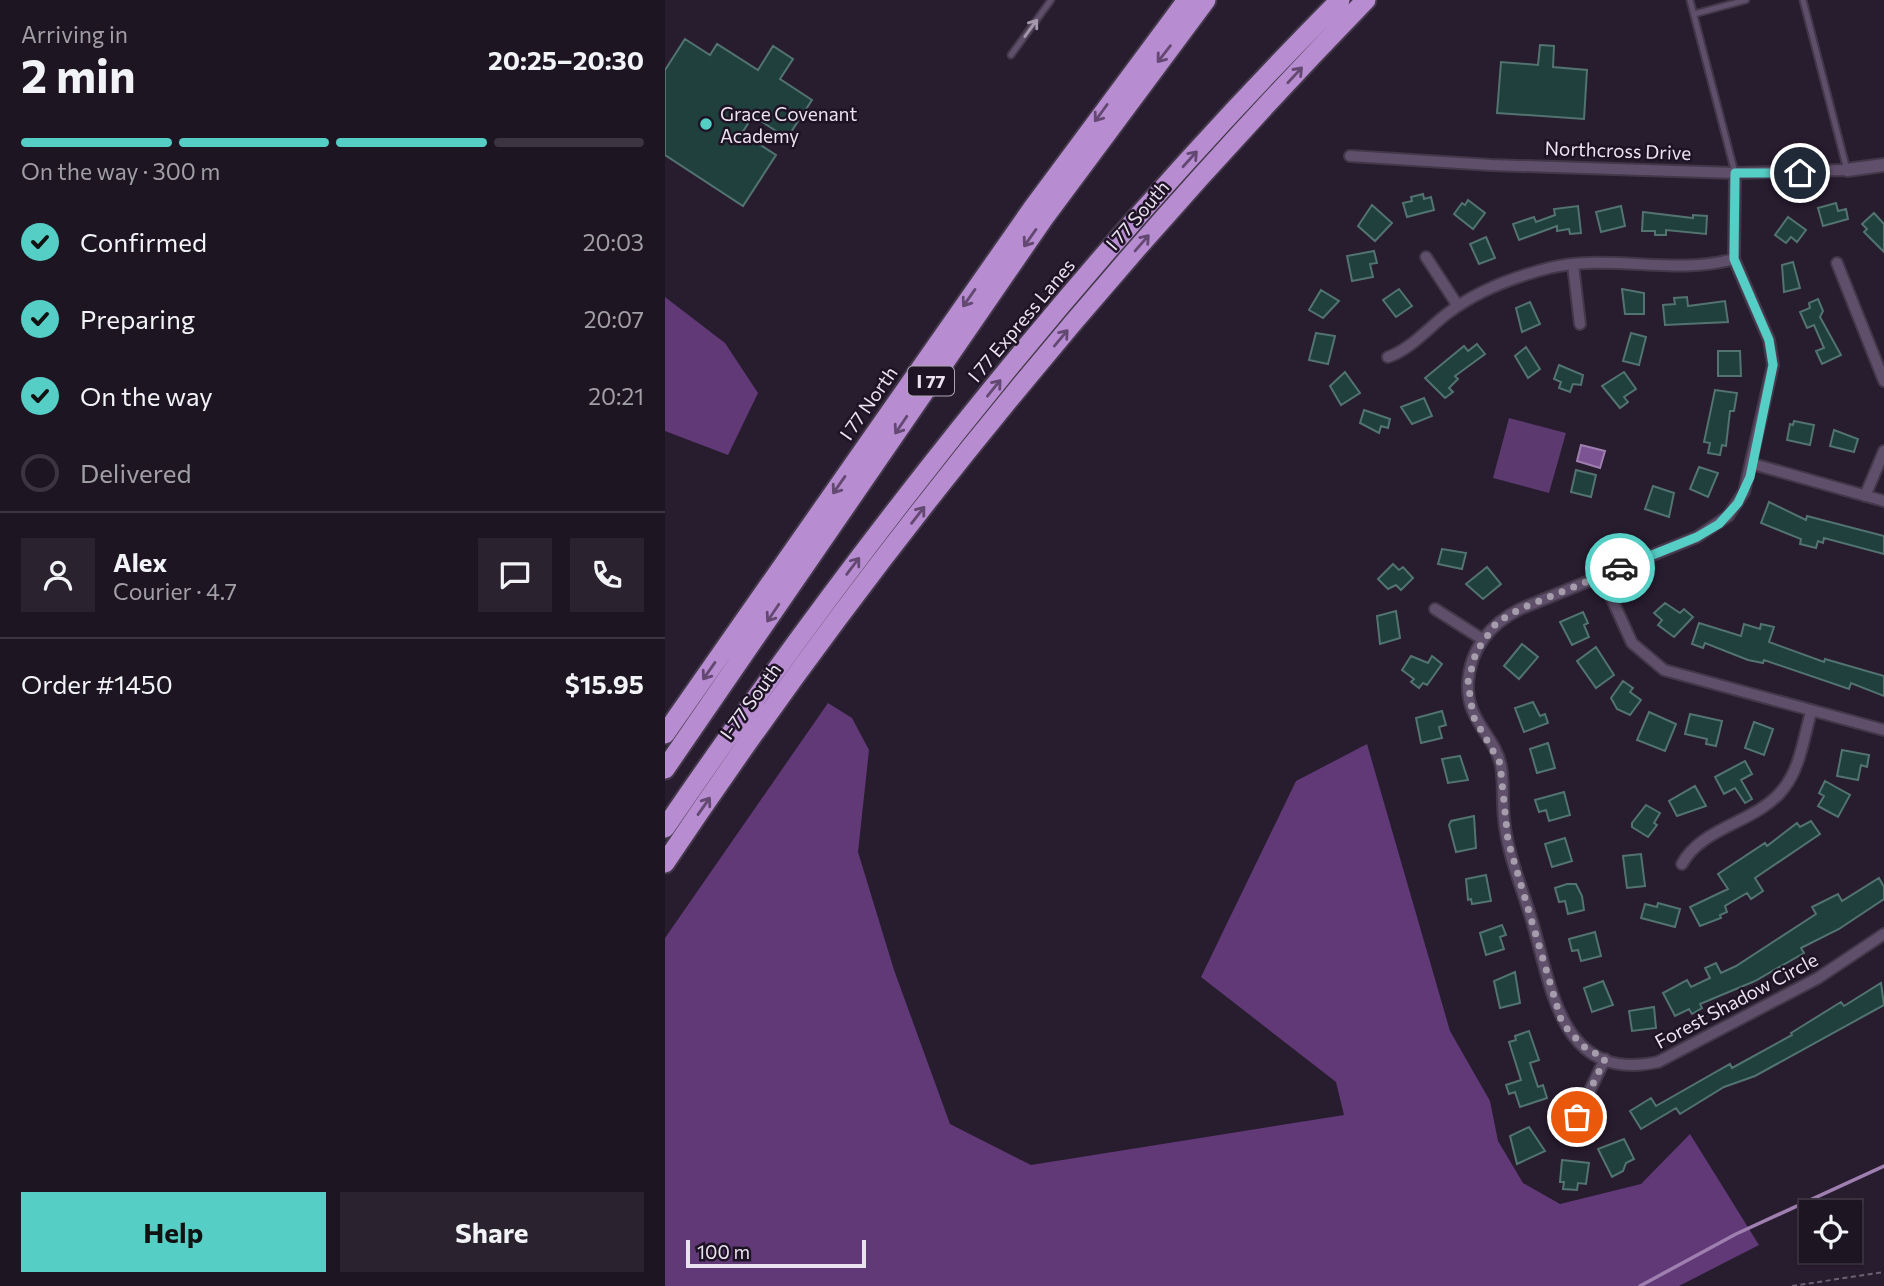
<!DOCTYPE html>
<meta charset="utf-8">
<style>
body{margin:0;font-family:Commissioner,sans-serif;background:#2b2230;color:#f1f3f6;height:100vh;display:flex;flex-direction:column;font-size:26px;white-space:nowrap}
*{box-sizing:border-box;margin:0}
p{font-size:23px;color:#a19fa6}
.icon{flex:none;width:38px;height:38px;fill:none;stroke:currentColor;stroke-width:2;stroke-linecap:round;stroke-linejoin:round}
.map{position:relative;flex:1;overflow:hidden}
.drawer{display:flex;flex-direction:column;background:#1e1523;width:665px}
.drawer>*{flex:none}
.buttons{position:absolute;left:1134px;top:1200px;display:grid;gap:14px}
.buttons a{display:grid;place-items:center;width:63px;height:63px;border-radius:0px;background:#1e1523;box-shadow:0 2px 5px #0004,0 0 0 2px #3c3441;font-size:35px}
.scale{position:absolute;left:21px;bottom:18px;width:180px;box-sizing:border-box;padding-left:7px;border:4px solid #eae2ef;border-top:0;font-size:19px;line-height:24px;white-space:nowrap;color:#eae2ef;-webkit-text-stroke:5px #1e1325;paint-order:stroke}
.pin{position:absolute;display:grid;place-items:center;width:60px;height:60px;color:#fff;margin:-30px;border:4px solid #fff;border-radius:50%;box-shadow:0 2px 7px #0007}
.courier{position:absolute;display:grid;place-items:center;width:70px;height:70px;margin:-35px;border:5px solid #55cec5;border-radius:50%;background:#fff;color:#222;box-shadow:0 2px 9px #0007}
.overview em{font-style:normal;font-weight:700}
.overview div{display:flex;flex-direction:column-reverse}
.overview{display:flex;align-items:center;justify-content:space-between;height:119px;padding:0 21px}
h1{font-size:46px;font-weight:700;line-height:52px}
.bar{display:grid;grid-template-columns:repeat(4,1fr);gap:10px 7px;align-content:center;height:84px;padding:0 21px}
.bar i{height:9px;border-radius:5px;background:#3c3441}
.bar .active{background:#55cec5}
.bar p{grid-column:span 4}
.line{display:flex;align-items:center;gap:18px;padding:0 21px;border-top:2px solid #3c3441}
.line div{flex:1}
.round{display:grid;place-items:center;flex:none;width:74px;height:74px;border-radius:0px;background:#2b2230}
ol{padding:0 21px;list-style:none}
li{display:flex;align-items:center;gap:21px;height:77px}
li p{margin-inline-start:auto}
li .icon{padding:7px;border-radius:50%;background:#55cec5;color:#111;stroke-width:4}
li:last-child{color:#a19fa6}
li i{width:38px;height:38px;border:4px solid #3c3441;border-radius:50%}
.button{display:flex;gap:14px;margin-top:auto;padding:14px 21px}
.button a{flex:1;height:80px;border-radius:0px;background:#55cec5;color:#111;font-size:28px;font-weight:700;line-height:80px;text-align:center}
.button a+a{background:#2b2230;color:#f1f3f6}
main{display:flex;flex:1;min-height:0}
.map>svg:first-child{display:block}
.green{fill:#5c396f}
.forest{fill:#603976}
.water{fill:#7d5493;stroke:#9e7faf;stroke-width:2}
.lines{fill:none;stroke-linecap:round;stroke-linejoin:round}
.stream{stroke:#9e7faf;stroke-width:3.5}
.building{fill:#20403d;stroke:#527370;stroke-width:2}
.service-casing{stroke:#43384a;stroke-width:9}
.minor-casing{stroke:#43384a;stroke-width:14}
.tertiary-casing{stroke:#43384a;stroke-width:16}
.motorway-casing{stroke:#43384a;stroke-width:23}
.path{stroke:#6c6172;stroke-width:2;stroke-dasharray:5 3.5;stroke-linecap:butt}
.service{stroke:#604f6a;stroke-width:5}
.minor{stroke:#604f6a;stroke-width:10}
.tertiary{stroke:#604f6a;stroke-width:12}
.motorway{stroke:#b78cd0;stroke-width:19}
.oneway{stroke:#a598ac}
.oneway2{stroke:#634972}
.done{stroke:#a69dac;stroke-width:7;stroke-dasharray:0 12.6}
.route{stroke:#55cec5;stroke-width:9}
.poi-dot{fill:#55cec5;stroke:#1e1325;stroke-width:2.5}
.labels{text-anchor:middle;dominant-baseline:central;stroke-width:5;stroke-linejoin:round;paint-order:stroke}
.shield{fill:#1e1325;stroke:#ada4b2;stroke-width:2}
.shield-label{font-size:18px;font-weight:bold;fill:#eae2ef}
.poi-label{font-size:19px;fill:#eae2ef;stroke:#1e1325;text-anchor:start}
.street-label{font-size:19px;fill:#eae2ef;stroke:#1e1325}
</style>
<main>
<section class="drawer">
<div class="overview"><div><h1>2 min</h1><p>Arriving in</p></div><em>20:25–20:30</em></div>
<div class="bar"><i class="active"></i><i class="active"></i><i class="active"></i><i></i><p>On the way · 300 m</p></div>
<ol>
<li><svg class="icon" aria-label="check" viewBox="0 0 24 24"><path d="M5 12l5 5 9-10"/></svg>Confirmed<p>20:03</p></li>
<li><svg class="icon" aria-label="check" viewBox="0 0 24 24"><path d="M5 12l5 5 9-10"/></svg>Preparing<p>20:07</p></li>
<li><svg class="icon" aria-label="check" viewBox="0 0 24 24"><path d="M5 12l5 5 9-10"/></svg>On the way<p>20:21</p></li>
<li><i></i>Delivered</li>
</ol>
<div class="line" style="height:126px"><a class="round"><svg class="icon" aria-label="person" viewBox="0 0 24 24"><circle cx="12" cy="8" r="4"/><path d="M4 21q1-7 8-7t8 7"/></svg></a><div><b>Alex</b><p>Courier · 4.7</p></div><a class="round"><svg class="icon" aria-label="chat" viewBox="0 0 24 24"><path d="M4 5h16v11H9l-5 4z"/></svg></a><a class="round"><svg class="icon" aria-label="phone" viewBox="0 0 24 24"><path d="M5 4h4l2 5-3 2q2 4 5 5l2-3 5 2v4C11 20 4 13 5 4z"/></svg></a></div>
<div class="line" style="height:91px"><div>Order #1450</div><b>$15.95</b></div>
<div class="button"><a>Help</a><a>Share</a></div>
</section>
<div class="map">
<svg width="1219" height="1286" viewBox="0 0 1219 1286">
<rect width="100%" height="100%" fill="#281c2f"/>
<path class="green" d="M844,418L901,433L884,493L828,478Z"/>
<path class="forest" d="M0,297L60,343L93,393L63,455L0,431Z
M163,703L187,718L204,750L193,852L229,970L285,1124L366,1165L679,1115L671,1082L536,977L631,781L702,744L785,1031L825,1101L833,1141L858,1183L895,1204L976,1184L1025,1134L1094,1245L1014,1286H0V938Z"/>
<path class="water" d="M916,445L940,451L935,468L912,461Z"/>
<g class="lines">
<path class="stream" d="M975,1286L1071,1234L1219,1166"/>
</g>
<path class="building" d="M20,39L45,55L52,44L93,70L108,46L128,59L115,79L147,100L122,138L88,116L77,133L111,155L78,206L0,155V70Z
M875,45L889,46L888,67L922,70L919,119L832,113L836,62L873,65Z
M758,194L759,199L766,197L769,210L742,217L738,203L747,201L746,197Z
M803,200L820,213L808,229L789,214L797,203L800,205Z
M1171,203L1173,211L1181,209L1183,219L1158,226L1153,208Z
M707,205L727,223L710,241L693,226Z
M913,206L916,233L905,234L904,229L892,231V226L854,240L848,224L869,217L871,222L890,215L889,209Z
M956,206L960,226L936,232L931,212Z
M978,212L1028,218V215L1042,216L1041,234L1001,230V235H990V231H977Z
M1209,213L1219,224V252L1199,232L1202,229L1197,224Z
M1123,217L1141,230L1132,242L1126,237L1121,243L1110,235Z
M821,237L830,258L814,264L805,244Z
M709,251L712,263L705,264L708,277L687,281L682,256Z
M1128,262L1135,288L1119,292L1117,265Z
M734,289L747,306L731,317L718,300Z
M957,289L979,293V314H960Z
M656,290L674,301L658,318L644,310Z
M1022,297L1023,306L1060,301L1063,322L1000,325L998,305L1010,304L1009,298Z
M1153,299L1158,311L1155,317L1176,355L1157,364L1151,351L1159,348L1149,325L1142,328L1135,312L1145,308L1144,303Z
M865,302L875,324L857,332L851,308Z
M651,333L670,336L663,364L644,360Z
M966,333L981,337L974,365L958,361Z
M812,344L820,354L790,376L793,379L784,388L788,392L780,398L760,378L799,346L803,351Z
M861,347L875,369L863,378L850,356Z
M1053,351H1075L1076,376H1053Z
M894,365L918,375L916,385L908,384L905,392L894,388L896,382L889,379Z
M680,372L695,393L676,405L665,386Z
M959,372L971,389L959,397L963,402L955,408L937,386Z
M1050,390L1072,393L1069,411H1065L1061,446L1057,445L1055,455L1043,453L1045,443L1039,442Z
M759,398L767,416L747,424L736,407Z
M699,410L725,419L723,428L716,426L714,433L695,423Z
M1129,421L1149,425L1145,445L1122,440L1125,424L1128,425Z
M1169,430L1193,439L1189,452L1165,446Z
M1034,467L1053,473L1043,497L1025,489Z
M911,470L931,475L926,497L906,492Z
M988,486L1009,493L1004,517L980,509Z
M1104,502L1141,520L1142,516L1219,536V554L1159,538L1158,543L1153,541L1151,548L1135,544L1136,539L1096,523Z
M777,549L801,553L797,569L773,564Z
M728,564L734,570L738,567L748,578L736,590L731,585L723,589L713,579Z
M822,567L836,584L818,599L801,584Z
M1000,603L1015,613L1019,609L1028,617L1009,637L993,625L997,620L989,613Z
M731,611L735,638L715,644L712,616Z
M918,612L923,623L919,625L924,637L907,645L895,622Z
M1034,623L1076,636L1079,624L1095,629L1096,624L1109,627L1104,642L1159,662L1160,659L1219,676V696L1186,683L1184,689L1099,660L1098,663L1083,660L1040,643L1038,648L1027,644Z
M857,644L873,657L854,679L839,666Z
M931,647L949,675L931,688L912,661Z
M746,656L763,663L767,656L777,664L762,685L758,683L754,688L746,682L749,679L737,670Z
M958,681L968,688L965,692L976,700L965,715L952,709L946,698Z
M868,702L875,716L880,714L883,723L859,732L850,708Z
M777,711L781,725L774,727L777,738L756,743L751,718Z
M984,712L1011,724L1000,751L972,740Z
M1025,714L1057,721L1051,746L1041,744L1042,739L1020,734Z
M1089,722L1108,729L1099,755L1080,748Z
M883,743L890,768L872,773L865,749Z
M1177,750L1204,755L1202,767L1196,765L1193,780L1172,776Z
M795,756L803,780L783,783L777,759Z
M1080,761L1087,774L1076,780L1087,799L1080,803L1070,788L1059,794L1050,777Z
M1160,781L1185,795L1173,817L1153,806L1159,796L1154,793Z
M1030,786L1041,806L1012,816L1004,801Z
M899,792L905,815L884,821L881,810L874,812L870,800Z
M981,805L995,813L989,823L992,825L983,837L967,827V823Z
M809,816L811,848L791,852L784,825L786,821Z
M1146,821L1155,834L1090,878L1098,891L1086,899L1082,893L1060,906L1062,912L1055,915L1056,918L1035,926L1025,907L1063,889L1053,874L1100,843L1102,846L1132,823L1135,827Z
M900,838L907,861L887,867L880,844Z
M976,854L980,886L962,888L958,856Z
M821,875L826,901L807,904L806,899L803,900L801,879Z
M1214,878L1219,887V899L1174,929L1136,948L1139,953L1090,981L1035,1004L1037,1008L1027,1014L1024,1009L1010,1016L998,993L1022,980L1026,987L1045,978L1040,968L1051,963L1056,973L1071,966L1151,914L1147,907L1173,894L1177,901Z
M902,884H911L917,896L919,910L903,914L900,901L894,902L890,888Z
M993,903L1015,909L1010,927L976,918L980,904L992,907Z
M837,925L841,935L835,937L839,949L821,955L815,933Z
M930,932L936,956L916,961L913,950L907,951L904,939Z
M850,972L855,1003L835,1008L829,981Z
M938,981L948,1005L927,1012L919,988Z
M1216,983L1219,1005L1090,1076L1059,1087L1015,1114L1011,1108L976,1129L965,1111L986,1098L991,1106L1065,1064L1067,1068L1127,1035L1126,1033L1176,1002L1179,1006Z
M989,1007L991,1028L967,1031L964,1011Z
M864,1031L874,1060L865,1063L873,1087L878,1085L882,1098L855,1107L850,1092L844,1094L841,1085L856,1080L844,1042L851,1040L850,1036Z
M864,1127L880,1151L852,1164L845,1136Z
M959,1139L969,1159L961,1163L958,1171L947,1177L933,1149Z
M897,1160L924,1163L921,1184L913,1183L912,1190L898,1189L899,1182H895Z"/>
<g class="lines">
<defs>
<path id="service" d="M1025,0L1070,173
M1138,0L1182,170
M1029,14L1081,0
M346,55L386,0"/>
<path id="minor" d="M685,156L826,165L1070,173L1182,170
M1070,173L1069,259L1104,340L1108,365L1079,492L1063,516L1032,537L855,609C825,624 805,649 803,683C801,721 830,735 836,766C839,783 837,801 839,819C842,853 857,888 867,921C887,989 896,1083 993,1062L1153,978L1219,934
M761,257L793,306
M1172,263L1219,381
M908,265L915,324
M723,357C746,349 763,328 783,313C812,291 849,277 884,268C946,253 1008,276 1069,259
M1088,464L1219,501
M1200,496L1219,451
M936,575L967,643L999,670L1219,730
M770,609L817,639
M1017,864C1037,826 1093,823 1119,788C1135,768 1139,737 1146,712
M912,1117L940,1059"/>
<path id="tertiary" d="M1182,170L1219,165"/>
<path id="motorway" d="M0,734L367,209L522,0
M0,769L379,218L541,0
M0,828C201,534 424,253 675,0
M0,863C206,555 443,266 701,0"/>
</defs>
<use href="#service" class="service-casing"/>
<use href="#minor" class="minor-casing"/>
<use href="#tertiary" class="tertiary-casing"/>
<use href="#motorway" class="motorway-casing"/>
<path class="path" d="M1127,1286L1219,1272"/>
<use href="#service" class="service"/>
<use href="#minor" class="minor"/>
<use href="#tertiary" class="tertiary"/>
<use href="#motorway" class="motorway"/>
</g>
<defs><path id="oneway-shaft" d="M-6 0H5M1.5-3L5.5 0L1.5 3" fill="none" stroke-width="1.6" stroke-linecap="round" stroke-linejoin="round" transform="scale(1.75)"/></defs>
<use class="oneway" href="#oneway-shaft" transform="translate(366 28) rotate(-54)"/>
<g class="oneway2">
<use href="#oneway-shaft" transform="translate(499 54) rotate(128)"/>
<use href="#oneway-shaft" transform="translate(630 75) rotate(-47)"/>
<use href="#oneway-shaft" transform="translate(436 113) rotate(126)"/>
<use href="#oneway-shaft" transform="translate(525 159) rotate(-48)"/>
<use href="#oneway-shaft" transform="translate(365 238) rotate(125)"/>
<use href="#oneway-shaft" transform="translate(477 243) rotate(-49)"/>
<use href="#oneway-shaft" transform="translate(304 298) rotate(125)"/>
<use href="#oneway-shaft" transform="translate(396 338) rotate(-50)"/>
<use href="#oneway-shaft" transform="translate(329 388) rotate(-51)"/>
<use href="#oneway-shaft" transform="translate(236 425) rotate(124)"/>
<use href="#oneway-shaft" transform="translate(174 485) rotate(125)"/>
<use href="#oneway-shaft" transform="translate(253 515) rotate(-52)"/>
<use href="#oneway-shaft" transform="translate(188 566) rotate(-53)"/>
<use href="#oneway-shaft" transform="translate(108 613) rotate(124)"/>
<use href="#oneway-shaft" transform="translate(44 671) rotate(125)"/>
<use href="#oneway-shaft" transform="translate(39 806) rotate(-55)"/>
</g>
<g class="lines">
<path class="done" d="M912,1117L940,1059L918,1046L897,1023L843,841L835,763L808,716L803,682L811,652L832,622L855,609L955,568"/>
<path class="route" d="M955,568L1032,537L1054,524L1073,503L1085,477L1108,365L1104,340L1069,259L1070,173H1135"/>
</g>
<circle class="poi-dot" cx="41" cy="124" r="7"/>
<g class="labels">
<rect class="shield" x="243" y="366.5" width="46" height="29" rx="5"/>
<g class="shield-label">
<text x="266" y="381">I 77</text>
</g>
<g class="poi-label">
<text x="55" y="113">Grace Covenant<tspan x="55" dy="22">Academy</tspan></text>
</g>
<g class="street-label">
<text transform="translate(953 150) rotate(2)">Northcross Drive</text>
<text transform="translate(472 215) rotate(-49)">I 77 South</text>
<text transform="translate(356 320) rotate(-50)">I 77 Express Lanes</text>
<text transform="translate(203 403) rotate(-55)">I 77 North</text>
<text transform="translate(85 701) rotate(-54)">I-77 South</text>
<text transform="translate(1071 1000) rotate(-28)">Forest Shadow Circle</text>
</g>
</g>
</svg>
<div class="buttons">
<a><svg class="icon" aria-label="locate" viewBox="0 0 24 24"><circle cx="12" cy="12" r="6"/><path d="M12 2v4M12 18v4M2 12h4M18 12h4"/></svg></a>
</div>
<div class="scale">100 m</div>
<div class="pin" style="left:912px;top:1117px;background:#ea580c"><svg class="icon" aria-label="bag" viewBox="0 0 24 24"><path d="M5 8h14l-1 12H6zM9 8a3 3 0 0 1 6 0"/></svg></div>
<div class="pin" style="left:1135px;top:173px;background:#1f2937"><svg class="icon" aria-label="home" viewBox="0 0 24 24"><path d="M3 11l9-7 9 7M6 9v11h12V9"/></svg></div>
<div class="courier" style="left:955px;top:568px"><svg class="icon" aria-label="car" viewBox="0 0 24 24"><path d="M5 17H2v-5l4-1 3-4h7l3 4 3 1v5h-3M9 17h6M6 11h13"/><circle cx="7" cy="17" r="2"/><circle cx="17" cy="17" r="2"/></svg></div>
</div>
</main>
